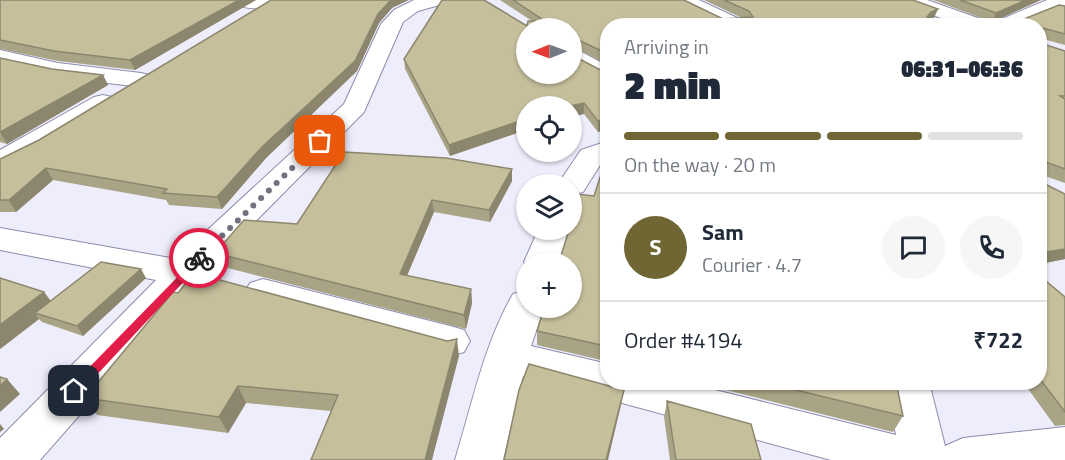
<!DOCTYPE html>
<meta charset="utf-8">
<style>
body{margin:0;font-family:"Titillium Web",sans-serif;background:#f6f6f7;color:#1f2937;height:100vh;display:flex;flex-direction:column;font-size:22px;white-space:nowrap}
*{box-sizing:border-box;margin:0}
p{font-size:20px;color:#747a83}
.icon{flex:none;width:33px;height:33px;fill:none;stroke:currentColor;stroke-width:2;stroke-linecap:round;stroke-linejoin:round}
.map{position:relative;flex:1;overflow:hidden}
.panel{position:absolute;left:600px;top:18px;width:447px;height:372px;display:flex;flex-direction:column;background:#fff;border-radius:24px;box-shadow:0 2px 4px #0004}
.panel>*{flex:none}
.needle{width:39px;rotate:269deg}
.fabs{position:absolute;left:516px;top:18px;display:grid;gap:12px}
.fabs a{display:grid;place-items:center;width:66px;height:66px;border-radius:50%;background:#fff;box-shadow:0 2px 4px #0004;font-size:30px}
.pin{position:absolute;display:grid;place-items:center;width:51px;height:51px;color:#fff;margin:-26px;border-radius:12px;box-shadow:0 3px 9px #0006}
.courier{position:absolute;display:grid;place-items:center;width:60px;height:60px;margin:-30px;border:4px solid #e11d48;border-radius:50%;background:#fff;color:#222;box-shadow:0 2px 8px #0007}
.headline em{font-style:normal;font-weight:800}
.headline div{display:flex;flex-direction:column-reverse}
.headline{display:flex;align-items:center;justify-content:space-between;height:102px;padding:0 24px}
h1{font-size:39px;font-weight:800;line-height:45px}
.bar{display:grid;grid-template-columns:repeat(4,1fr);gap:9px 6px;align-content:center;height:72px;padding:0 24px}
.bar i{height:8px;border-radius:4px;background:#e0e1e3}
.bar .on{background:#706633}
.bar p{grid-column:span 4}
.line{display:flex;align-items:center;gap:15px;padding:0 24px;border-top:2px solid #e0e1e3}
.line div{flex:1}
.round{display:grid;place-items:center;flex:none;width:63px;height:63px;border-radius:32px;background:#f6f6f7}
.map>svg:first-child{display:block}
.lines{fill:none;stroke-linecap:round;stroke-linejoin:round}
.minor-casing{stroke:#8d8cad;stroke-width:2}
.tertiary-casing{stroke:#8d8cad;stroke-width:2}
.minor{fill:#fff;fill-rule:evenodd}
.tertiary{fill:#fff;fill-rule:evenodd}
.wall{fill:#aaa486}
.shaded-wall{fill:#8b866d}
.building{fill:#c6bf9c;stroke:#8b866d;stroke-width:1.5}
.route{fill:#e11d48}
.done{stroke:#72717f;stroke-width:6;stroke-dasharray:0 10.8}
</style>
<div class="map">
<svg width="1065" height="460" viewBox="0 0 1065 460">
<rect width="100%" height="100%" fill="#ededfc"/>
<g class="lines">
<defs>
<path id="minor" d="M229,0H276L278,3C270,12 236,9 229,0Z
M414,0H446L443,4L418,11L403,22L364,112L211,266L219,276L214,285L201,288L192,287L40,460H0V438L156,280L0,250V228L176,259L344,104L381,24L394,10Z
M675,0H699L746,22L749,26H722L678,4Z
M1047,0H1065V6L1020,26H992L995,22Z
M572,47L608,66V83L572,63Z
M0,50L58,63L141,73L149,75L153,80L149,85L141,87L58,77L0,64Z
M103,95L112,97L115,102L112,107L10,168L0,171V150L94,97Z
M608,141V159L602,162L583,192L572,195V184H558L581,150Z
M538,230H570L559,262H526V265L524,262Z
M263,279L450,326L464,330L470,341L464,352L450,356L250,301L245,292L250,283Z
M526,290V308H544L531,346L608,364V382H683L896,435L886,382H929L945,446L963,438L1065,427V460H831L523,376L503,460H455C472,405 484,344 513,294Z"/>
<path id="tertiary" d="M901,0H927L989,22L992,26H962L904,4Z"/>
</defs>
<use href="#minor" class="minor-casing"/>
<use href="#tertiary" class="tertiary-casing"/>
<use href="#minor" class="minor"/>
<use href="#tertiary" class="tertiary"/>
</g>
<path class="wall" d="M0,0H256L135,70L58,61L0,49Z
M500,0H684L723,19L742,18L704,0H913L934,18L931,19H984L933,0H1041L999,19H1024L1065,6V45L1043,39V44L1065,51V183L1045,176V184L1065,194V259L1040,264V26H608V65L572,46V28L526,74H608V129L598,132L584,114L572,106L450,156L405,69L404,59L527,26L532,21Z
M392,8L379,23L357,71L266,158L222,209L169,205L166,200L53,180L16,212H0V159L39,140Z
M0,58L52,69L103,75L108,85L7,144L0,142Z
M608,153V344L605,361L537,345V331L572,230V212L594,196Z
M512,169V181L490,222L434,212L407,276L471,289L472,303L466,329L220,266L215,253L297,224Z
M1040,277L1065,297V425L1055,426L1023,382H1040Z
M146,278L83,336L42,322L39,319L0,349L44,292L51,301Z
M459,356L331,411L246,403L228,433L97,415L85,398Z
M694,382H896L903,416L893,432Z
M667,401L761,460H670L664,417Z"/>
<path class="shaded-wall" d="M239,0H256L135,70L130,60Z
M391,0H409L392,8L379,23L357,71L266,158L222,209L217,197L378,14Z
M1026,0H1041L992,22L996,13Z
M938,9L934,18L927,21V17L931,12Z
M103,75L108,85L7,144L0,132Z
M584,103V114L572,117V106Z
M608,118V129L598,132V121Z
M526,119V130L450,156L449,145Z
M46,168L53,180L16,212L9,200Z
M512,169V181L490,222L489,210Z
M432,200L434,212L402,287L400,274Z
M1065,249V259L1040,264V253Z
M141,269L146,278L83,336L77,326Z
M471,289L472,303L466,329L464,315Z
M44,292L54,306L35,313L39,319L0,349V325Z
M457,339L459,356L432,460H425Z
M7,379L20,394L0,412V386Z
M238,386L246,403L228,433L219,417Z
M624,390L621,405L608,460H606Z
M0,424L4,429L0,432Z"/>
<path class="building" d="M0,0H239L130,60L54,51L0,40Z
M271,0H391L378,14L355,61L262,147L217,197L163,193L167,189L46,168L9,200H0V159L39,140Z
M442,0H484L527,26L528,21H540L542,19L513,0H684L723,19L753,17L749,11L724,0H913L938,9L931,12L927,17L930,19H1024L1059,5L1065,6V34L1043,28V44L1065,51V96H1060L1065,99V169L1046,162L1045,184L1065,194V249L1040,253V26H608V54L572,37V28H526V74H572V55L608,74V118L598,121L584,103L570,106H526V119L449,145L404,59Z
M960,0H1026L996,13Z
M0,58L52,69L103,75L0,132Z
M344,152L446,158L512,169L489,210L432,200L400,274L471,289L464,315L215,253L244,220L297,224Z
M608,153V339L606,346L537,331L544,308H572V262H559L569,230H572V221L573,217L572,215V212L577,194L594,196Z
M101,262L141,269L77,326L35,313Z
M194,273L447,341L457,339L425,460H311L338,395L238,386L219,417L85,398L173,292L178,293Z
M1040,276L1065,297V412L1040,379Z
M0,278L44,292L0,325Z
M529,364L624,390L606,460H504L519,390Z
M0,377L7,379L0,386Z
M763,382H896L903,416Z
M667,401L751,424L761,460H676Z"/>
<path class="route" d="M199,255L203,256V261L78,395H69V388Z"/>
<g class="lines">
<path class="done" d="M199,258L320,141"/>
</g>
</svg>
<div class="fabs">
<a><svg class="needle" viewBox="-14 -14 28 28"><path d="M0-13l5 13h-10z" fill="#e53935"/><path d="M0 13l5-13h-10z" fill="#747a83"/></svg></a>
<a><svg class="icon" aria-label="locate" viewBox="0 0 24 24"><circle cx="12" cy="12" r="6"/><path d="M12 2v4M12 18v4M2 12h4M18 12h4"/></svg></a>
<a><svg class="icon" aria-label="layers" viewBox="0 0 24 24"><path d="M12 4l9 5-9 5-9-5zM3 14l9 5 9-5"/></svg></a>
<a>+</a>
</div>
<div class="pin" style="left:320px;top:141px;background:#ea580c"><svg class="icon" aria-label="bag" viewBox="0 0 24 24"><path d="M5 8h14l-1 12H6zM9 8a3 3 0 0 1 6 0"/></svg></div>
<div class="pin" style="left:74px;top:391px;background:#1f2937"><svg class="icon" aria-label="home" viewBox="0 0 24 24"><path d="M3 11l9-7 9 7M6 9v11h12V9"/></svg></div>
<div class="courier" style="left:199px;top:258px"><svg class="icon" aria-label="bike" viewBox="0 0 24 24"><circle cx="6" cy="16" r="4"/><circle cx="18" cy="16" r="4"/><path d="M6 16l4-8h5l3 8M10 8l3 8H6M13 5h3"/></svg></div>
<section class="panel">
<div class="headline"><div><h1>2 min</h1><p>Arriving in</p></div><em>06:31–06:36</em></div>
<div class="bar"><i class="on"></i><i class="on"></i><i class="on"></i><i></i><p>On the way · 20 m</p></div>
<div class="line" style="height:108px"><b class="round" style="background:#706633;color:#fff">S</b><div><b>Sam</b><p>Courier · 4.7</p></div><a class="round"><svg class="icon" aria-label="chat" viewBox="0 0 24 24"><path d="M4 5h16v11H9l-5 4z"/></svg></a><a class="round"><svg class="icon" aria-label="phone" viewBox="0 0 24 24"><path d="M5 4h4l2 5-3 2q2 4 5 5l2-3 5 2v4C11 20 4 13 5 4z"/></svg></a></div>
<div class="line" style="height:78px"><div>Order #4194</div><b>₹722</b></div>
</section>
</div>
